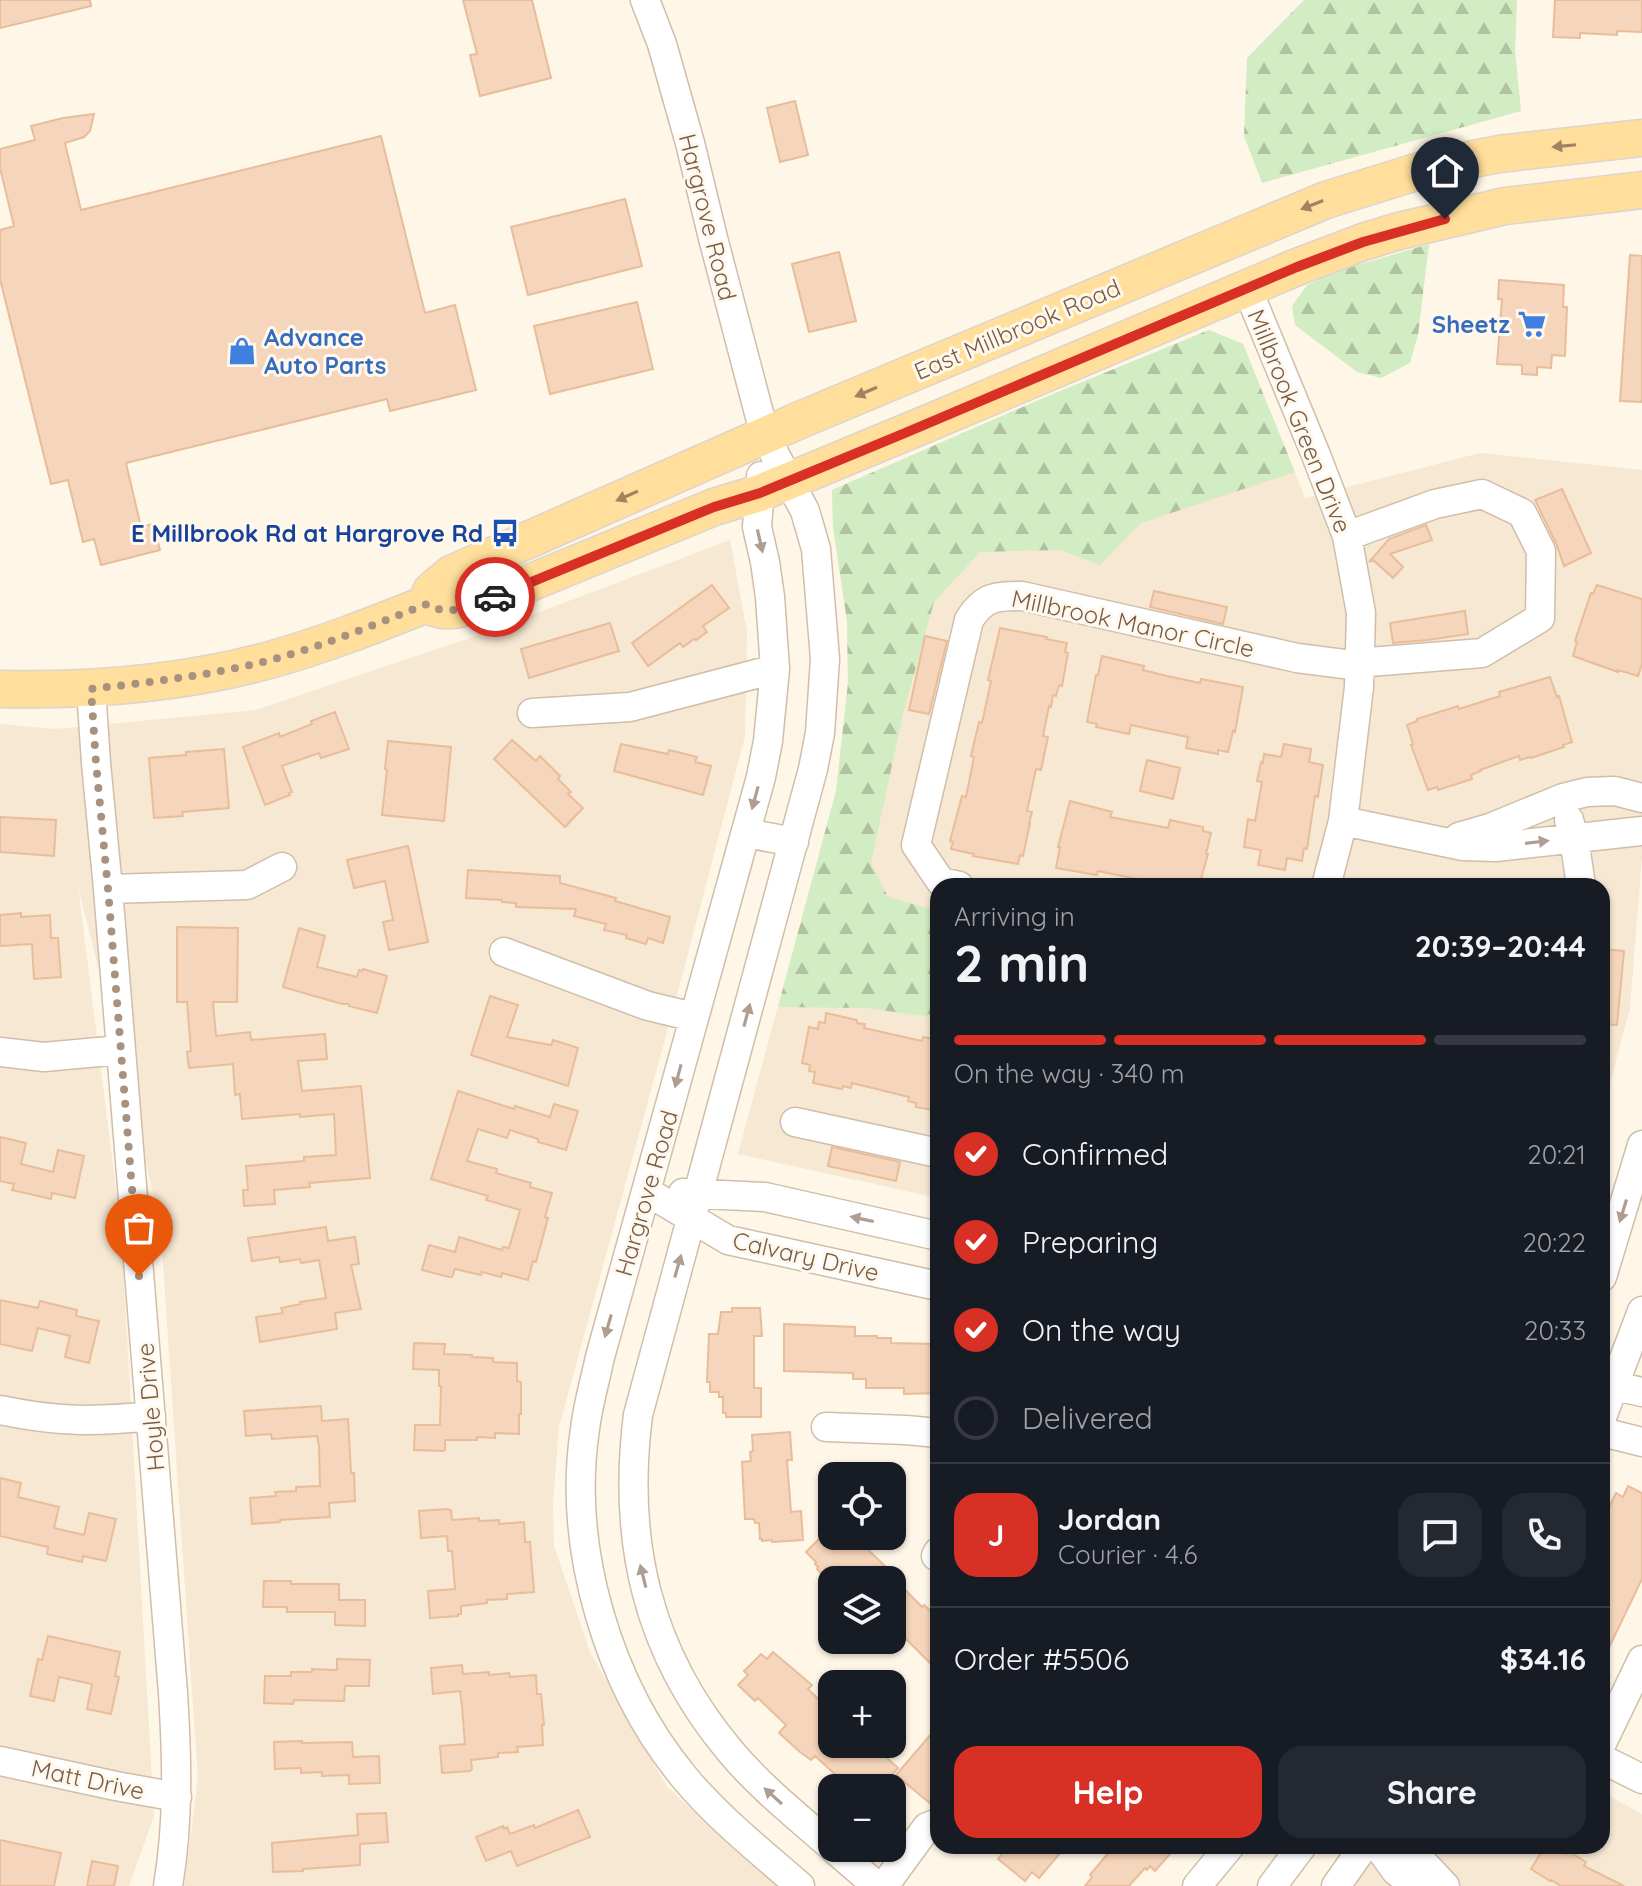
<!DOCTYPE html>
<meta charset="utf-8">
<style>
body{margin:0;font-family:Quicksand,sans-serif;background:#242831;color:#f1f3f6;height:100vh;display:flex;flex-direction:column;font-size:30px;white-space:nowrap}
*{box-sizing:border-box;margin:0}
p{font-size:26px;color:#9ea1a6}
.icon{flex:none;width:44px;height:44px;fill:none;stroke:currentColor;stroke-width:2;stroke-linecap:round;stroke-linejoin:round}
.map{position:relative;flex:1;overflow:hidden}
.sheet{position:absolute;left:930px;top:878px;width:680px;height:976px;display:flex;flex-direction:column;background:#171b24;border-radius:24px;box-shadow:0 2px 6px #0004}
.sheet>*{flex:none}
.buttons{position:absolute;left:818px;top:1462px;display:grid;gap:16px}
.buttons a{display:grid;place-items:center;width:88px;height:88px;border-radius:16px;background:#171b24;box-shadow:0 2px 6px #0004;font-size:40px}
.pin{position:absolute;display:grid;place-items:center;width:68px;height:68px;color:#fff;margin:-82px -34px;border-radius:50% 50% 50% 0;rotate:-45deg;box-shadow:0 0 8px #0007}
.pin .icon{rotate:45deg}
.courier{position:absolute;display:grid;place-items:center;width:80px;height:80px;margin:-40px;border:6px solid #d93025;border-radius:50%;background:#fff;color:#222;box-shadow:0 2px 10px #0007}
.headline em{font-style:normal;font-weight:700}
.headline div{display:flex;flex-direction:column-reverse}
.headline{display:flex;align-items:center;justify-content:space-between;height:136px;padding:0 24px}
h1{font-size:52px;font-weight:700;line-height:60px}
.bar{display:grid;grid-template-columns:repeat(4,1fr);gap:12px 8px;align-content:center;height:96px;padding:0 24px}
.bar i{height:10px;border-radius:6px;background:#363941}
.bar .current{background:#d93025}
.bar p{grid-column:span 4}
.line{display:flex;align-items:center;gap:20px;padding:0 24px;border-top:2px solid #363941}
.line div{flex:1}
.round{display:grid;place-items:center;flex:none;width:84px;height:84px;border-radius:24px;background:#242831}
ol{padding:0 24px;list-style:none}
li{display:flex;align-items:center;gap:24px;height:88px}
li p{margin-inline-start:auto}
li .icon{padding:8px;border-radius:50%;background:#d93025;color:#fff;stroke-width:4}
li:last-child{color:#9ea1a6}
li i{width:44px;height:44px;border:4px solid #363941;border-radius:50%}
.button{display:flex;gap:16px;margin-top:auto;padding:16px 24px}
.button a{flex:1;height:92px;border-radius:24px;background:#d93025;color:#fff;font-size:32px;font-weight:700;line-height:92px;text-align:center}
.button a+a{background:#242831;color:#f1f3f6}
.map>svg:first-child{display:block}
.residential{fill:#f6e8d3}
.forest{fill:url(#forest-firs)}
.building{fill:#f5d5bb;stroke:#e9bd9a;stroke-width:2}
.lines{fill:none;stroke-linecap:round;stroke-linejoin:round}
.minor-casing{stroke:#d0beaa;stroke-width:31}
.major-casing{stroke:#dcd5cf;stroke-width:39}
.minor{stroke:#fff;stroke-width:28}
.major{stroke:#ffdf9b;stroke-width:36}
.oneway{fill:#a18361}
.oneway2{fill:#af9d91}
.done{stroke:#a8927f;stroke-width:8;stroke-dasharray:0 14.4}
.route{stroke:#d93025;stroke-width:10}
.labels{text-anchor:middle;dominant-baseline:central;stroke-width:6;stroke-linejoin:round;paint-order:stroke}
.street-label{font-size:24px;fill:#795c48;stroke:#fff9ed}
.shop-label{font-size:24px;font-weight:bold;fill:#366cbe;stroke:#fff9ed;text-anchor:end}
.transit-label{font-size:24px;font-weight:bold;fill:#164399;stroke:#fff9ed;text-anchor:end}
</style>
<div class="map">
<svg width="1642" height="1886" viewBox="0 0 1642 1886">
<defs>
<pattern id="forest-firs" width="22" height="20" patternUnits="userSpaceOnUse" patternTransform="scale(2)"><rect width="22" height="20" fill="#d2edc3"/><path d="M5 1l3.5 6h-7zM16 11l3.5 6h-7z" fill="#afc3a0"/></pattern>
</defs>
<rect width="100%" height="100%" fill="#fef6e6"/>
<path class="residential" d="M1209,330L1243,344L1305,498L1480,453L1642,470V856L1630,1008L1602,1113V886H938V1198L738,1154L836,791L848,683L847,621L833,527L832,490L1041,399Z
M730,540L747,632L745,736L681,980L559,1427L553,1502L554,1546L590,1652L667,1787L777,1886H184L198,1779L160,1220L78,886L121,1230L154,1816L129,1886H0V724L56,729L256,710L487,632Z
M1602,1792L1642,1814V1886H1349L1381,1846H1602Z"/>
<path class="forest" d="M1304,0H1517L1515,50L1521,111L1262,183L1244,136L1247,58Z
M1429,244L1418,335L1410,363L1381,378L1357,372L1295,325L1292,306L1307,285L1341,270Z
M1209,330L1243,344L1295,472L1141,523L1100,565L1060,550L980,552L934,602L903,714L871,863L888,897L938,911V1018L866,1008L778,1007L836,791L848,683L847,621L833,527L832,490L1041,399Z"/>
<path class="building" d="M0,0H90L91,6L0,28Z
M463,0H532L551,78L480,96L470,55L477,54Z
M1555,0H1642V32L1617,31V35L1580,33V38L1553,37Z
M795,101L808,155L780,162L767,108Z
M94,114L90,131L84,137L65,143L81,210L381,136L425,313L455,305L476,390L390,411L387,399L126,463L141,527L153,524L160,550L101,565L94,539L83,542L68,480L51,484L0,279V230L14,226L0,168V149L35,140L31,126L63,118Z
M625,199L642,266L528,295L511,227Z
M839,252L856,321L809,332L792,264Z
M1630,255L1642,256V402L1620,401Z
M1499,280L1564,285L1563,307H1567L1565,356L1552,355L1551,368L1537,367V375L1522,374V365L1497,364L1502,299H1498Z
M637,302L653,369L550,394L534,326Z
M1562,489L1591,553L1564,566L1556,543L1535,500Z
M1426,525L1432,540L1390,554L1403,567L1393,578L1373,560L1369,562L1389,539Z
M712,585L729,608L703,626L707,632L696,640L694,639L683,647L680,643L648,666L632,643Z
M1597,585L1642,599V664L1638,676L1618,670V672L1573,656L1577,642L1575,641L1591,593L1593,594Z
M1154,591L1227,607L1223,624L1150,607Z
M1465,611L1468,634L1428,640L1393,643L1390,623Z
M610,623L619,651L529,678L521,649Z
M1000,628L1047,637L1046,639L1067,643L1065,652L1068,653L1062,686L1059,685L1056,696L1053,695L1051,707L1049,706L1043,736L1048,737L1041,770L1036,769L1027,811L1032,812L1029,823H1030L1023,856L1020,855L1018,864L973,856L974,854L951,849L953,842L950,841L962,796L966,797L974,757L971,756L979,722L982,723L991,681L988,680Z
M925,636L947,641L929,714L909,710Z
M1102,656L1144,666L1143,670L1167,676L1200,683L1201,679L1243,687L1235,732L1233,731L1228,752L1218,750V754L1186,748L1188,737L1154,730L1131,725L1129,734L1096,727L1097,724L1087,722L1096,675H1098Z
M1550,677L1557,697L1559,696L1572,742L1563,745L1564,747L1531,758L1530,757L1520,760L1519,756L1480,770L1481,771L1471,775L1472,779L1438,790L1437,787L1428,790L1411,745L1413,744L1407,725L1417,721V719L1458,706L1459,709L1500,696L1499,692Z
M335,712L349,749L321,758L319,753L282,766L292,792L289,793L290,795L265,805L243,747L279,733L280,737L312,724L311,721Z
M512,740L536,761L540,756L560,776L558,779L571,792L568,794L583,808L565,827L494,759Z
M388,741L451,747L444,821L382,815L387,770L385,769Z
M621,744L668,754L669,750L697,757L695,762L711,766L703,795L614,771Z
M1284,744L1311,749L1309,762L1323,765L1318,797L1315,796L1307,849L1304,848L1302,861L1287,858L1285,870L1258,865L1261,850L1244,847L1248,819L1255,821L1262,782L1257,781L1261,762L1263,763L1264,754L1281,757Z
M224,749L229,808L182,812L183,816L154,818L149,758L186,755V752Z
M1147,760L1180,768L1173,799L1140,791Z
M1070,801L1112,812L1110,817L1168,828L1170,820L1203,827V831L1211,833L1206,854H1208L1199,886H1155L1156,883L1098,871L1097,875L1056,868L1060,847H1058Z
M0,817L56,820L54,856L0,852Z
M408,846L428,942L389,950L383,922L393,920L385,881L354,888L347,860Z
M468,870L560,876V883L616,898L615,901L670,917L663,943L648,938L646,944L626,938L627,935L604,930L606,924L574,916L576,909L516,907V903L502,902V900L466,898Z
M21,913V917L50,915L51,938H58L61,977L34,979L32,944L0,946V915Z
M177,927L238,928L237,1002H213L216,1036L250,1032L251,1040L325,1034L327,1059L298,1061L302,1091L361,1086L370,1178L309,1183L310,1187L274,1190L275,1204L244,1206L243,1190H248L246,1166L304,1161V1157L336,1155L334,1114L300,1117V1114L242,1119L240,1094L235,1095L233,1064L189,1068L187,1052L191,1051L187,1002H177Z
M299,928L325,936L317,967L357,977L359,970L362,971L363,969L387,976L377,1013L349,1006V1004H342L283,987Z
M1602,949L1624,951L1617,1025L1602,1024Z
M490,996L518,1005L507,1037L551,1045L553,1040L578,1048L568,1086L471,1055Z
M826,1013L857,1020V1023L865,1024L864,1028L922,1041L923,1037L938,1040V1111L916,1107V1103L908,1101L909,1097L852,1083L851,1088L843,1086L842,1089L813,1083L815,1072L809,1071L810,1065L802,1063L809,1027L818,1029L819,1022L825,1023Z
M458,1091L514,1109L515,1106L550,1117L554,1104L578,1111L566,1150L538,1142V1139L510,1130L507,1138L478,1129L467,1161L497,1169L496,1173L531,1183L530,1187L552,1193L545,1217L548,1218L536,1262L533,1261L528,1280L502,1273L501,1277L482,1272L481,1275L455,1269L452,1277H449L422,1270L429,1245L455,1252L459,1237L502,1250L503,1247L509,1248L520,1210L486,1200L488,1196L431,1179Z
M0,1137L26,1143L21,1164L53,1172L58,1150L84,1156L75,1198L52,1193L51,1199L12,1190L14,1184L0,1181Z
M832,1147L900,1162L896,1181L828,1166Z
M326,1227L328,1241L355,1237L359,1264L351,1265L361,1309L335,1313L337,1329L260,1342L256,1317L283,1313L281,1308L301,1304L300,1302L326,1298L319,1260L301,1263L300,1259L280,1262L279,1257L252,1261L248,1238Z
M0,1300L38,1308L40,1301L77,1310L76,1316L99,1321L89,1363L65,1357L70,1336L38,1328L32,1351L0,1344Z
M732,1308H760L762,1336H754V1388H761V1417H726V1413H723V1397H719V1392H710V1382H707L709,1334H718L721,1312H732Z
M784,1324L855,1327V1336H877V1338H891V1343L938,1344V1393L904,1394V1388H866V1379H853V1373L784,1371Z
M414,1343L445,1344L444,1354L472,1355V1357L493,1358V1362L517,1363V1381L521,1382V1414H519V1434L495,1433V1438L477,1437V1440H445V1450L443,1451L414,1450L415,1425H440L441,1386H439V1370L413,1369Z
M321,1406L322,1421L348,1419L351,1473H354L355,1501L329,1503L330,1517L280,1520V1522L252,1524L250,1498L276,1496L275,1492L296,1491V1487L320,1486L319,1446L317,1436L272,1439L271,1434L246,1436L244,1411Z
M790,1432L792,1460H787L791,1512L801,1511L803,1540L772,1542V1540L762,1541V1539H760L759,1523H755L754,1519H745L742,1462L751,1461L750,1452L753,1451L752,1435Z
M0,1478L21,1483L18,1497L59,1507L54,1528L84,1535L89,1513L116,1519L106,1561L83,1556L82,1562L47,1554L48,1547L0,1536Z
M1628,1486L1642,1493V1579L1602,1662V1522L1616,1493L1623,1497Z
M447,1509L451,1510L452,1520L479,1518V1521L499,1520V1524L524,1522L525,1542H530L534,1592L507,1594V1599L487,1600V1603L461,1606V1614H458V1616L430,1618L428,1591L455,1589L452,1551H448L447,1536L421,1538L419,1511Z
M822,1536H854L887,1568L885,1569L922,1607L924,1605L938,1618V1671L892,1625V1580H827L817,1569L818,1567L815,1564L816,1562L806,1552Z
M264,1581H291V1584H339V1600H365V1626L335,1625V1612H287V1607H263Z
M48,1636L120,1652L115,1676L119,1677L111,1714L87,1709L92,1684L59,1677L54,1701L30,1696L38,1659L42,1660Z
M773,1652L812,1685L808,1689L832,1712V1744H872L898,1768L881,1788H850L815,1756L811,1760L800,1752L779,1733L786,1725L758,1698L755,1701L738,1685L748,1675L744,1671L761,1654L767,1659Z
M337,1659L370,1660L369,1686H345L344,1701L294,1700L293,1704L264,1703L265,1676H291V1672H312V1669L337,1670Z
M462,1665L463,1674L489,1672V1675L509,1673L510,1677L536,1675L537,1694H541L544,1725H542L543,1745L517,1747L518,1752L498,1753V1757L471,1760L472,1769L470,1771L442,1773L440,1746L465,1744L462,1706L460,1691L433,1694L431,1668Z
M938,1726V1796L931,1804L896,1775Z
M302,1741V1743L352,1742L353,1757L379,1756L380,1783L349,1784V1775L322,1776V1772L301,1773V1768L275,1769L274,1742Z
M578,1810L590,1837L517,1866L511,1851L486,1861L476,1837L503,1826L504,1829L507,1827L510,1834L534,1825L535,1828Z
M386,1813L388,1842L360,1844V1865L303,1869V1871L273,1872L272,1843L358,1835L357,1814Z
M0,1840L61,1853L54,1886H0Z
M1008,1846H1066L1039,1878L1032,1872L1025,1881L998,1859Z
M1114,1846H1177L1155,1871L1150,1866L1147,1870L1145,1868L1129,1886H1085L1092,1877L1090,1875Z
M1545,1846H1555L1566,1854L1568,1851L1586,1862L1584,1866L1624,1886H1561L1551,1880L1550,1881L1531,1869Z
M92,1861L118,1866L114,1886H87Z"/>
<g class="lines">
<defs>
<path id="minor" d="M645,0L662,44L690,143L713,238L765,436L805,511L816,549L825,659L820,733L813,769L638,1415C622,1541 647,1652 730,1751C760,1787 797,1816 832,1847
M1247,288L1316,455L1347,536L1361,613L1359,687L1343,821L1326,886
M761,476L757,527L765,562L770,597L775,669L768,741L761,777L600,1357C595,1381 588,1404 585,1429C567,1548 608,1685 684,1777C718,1818 760,1851 800,1886
M91,689L96,763L108,889L173,1693C177,1758 179,1821 168,1886
M532,713L630,707L775,669
M1569,820L1574,838L1581,886
M1343,821L1463,846L1496,847L1642,831
M746,833L794,842
M1459,837L1490,828L1563,798L1587,792L1615,791L1642,798
M959,886L941,882L916,845L969,620C984,596 996,596 1022,596L1297,658L1344,664L1482,653L1540,618L1541,551L1522,513L1482,494L1435,504L1347,536
M108,889L247,885L282,867
M504,952L648,1006L694,1017
M0,1052L44,1057L120,1050
M795,1122L938,1153
M646,1191L728,1240L938,1286
M683,1193L765,1197L938,1236
M1602,1277L1642,1145
M1602,1383L1642,1392
M0,1410C56,1422 95,1422 151,1416
M1602,1417L1642,1311
M826,1427L906,1430L938,1433
M1602,1432L1642,1442
M936,1556L938,1552
M1602,1743L1642,1660
M1602,1759L1642,1779
M0,1761L116,1786L177,1797
M1378,1846L1396,1871L1415,1886
M1399,1846L1411,1850L1445,1886
M833,1848L877,1886
M884,1886L927,1827L938,1823
M1197,1886L1230,1846
M1272,1886L1302,1846
M1336,1886L1364,1846"/>
<path id="major" d="M427,604L431,591L451,574L800,420L1326,200L1429,168L1499,154L1642,138
M427,604C447,618 473,605 493,598L714,507L760,493L931,422L1297,267L1363,242L1399,231L1505,206L1642,190
M0,689C90,691 179,684 266,661C321,646 374,625 427,604"/>
</defs>
<use href="#minor" class="minor-casing"/>
<use href="#major" class="major-casing"/>
<use href="#minor" class="minor"/>
<use href="#major" class="major"/>
</g>
<defs><path id="oneway-solid" d="M-6-.8H1V-3.2L6.5 0L1 3.2V.8H-6Z" transform="scale(2)"/></defs>
<g class="oneway">
<use href="#oneway-solid" transform="translate(1564 146) rotate(174)"/>
<use href="#oneway-solid" transform="translate(1312 205) rotate(158)"/>
<use href="#oneway-solid" transform="translate(866 392) rotate(157)"/>
<use href="#oneway-solid" transform="translate(627 496) rotate(156)"/>
</g>
<g class="oneway2">
<use href="#oneway-solid" transform="translate(760 541) rotate(77)"/>
<use href="#oneway-solid" transform="translate(755 798) rotate(105)"/>
<use href="#oneway-solid" transform="translate(1537 842) rotate(-7)"/>
<use href="#oneway-solid" transform="translate(747 1015) rotate(-75)"/>
<use href="#oneway-solid" transform="translate(678 1076) rotate(105)"/>
<use href="#oneway-solid" transform="translate(1623 1211) rotate(107)"/>
<use href="#oneway-solid" transform="translate(862 1219) rotate(-168)"/>
<use href="#oneway-solid" transform="translate(678 1266) rotate(-74)"/>
<use href="#oneway-solid" transform="translate(608 1326) rotate(106)"/>
<use href="#oneway-solid" transform="translate(643 1576) rotate(-104)"/>
<use href="#oneway-solid" transform="translate(773 1796) rotate(-138)"/>
</g>
<g class="lines">
<path class="done" d="M139,1276L108,889L96,763L91,689C149,682 207,676 263,662C319,648 373,625 427,604C447,618 474,605 495,597"/>
<path class="route" d="M495,597L714,507L760,493L905,433L1297,267L1363,242L1445,219"/>
</g>
<defs>
<symbol id="supermarket-bare" viewBox="-9 -9 18 18"><path d="M-6-5.5h2.5l.6 2H6L4.5 2H-2.5L-4.4-4H-6ZM-1.5 3.2a1.3 1.3 0 1 0 .1 0ZM3 3.2a1.3 1.3 0 1 0 .1 0Z" fill="#3f7fe0" stroke="#fff9ed" stroke-width="2.5" paint-order="stroke"/></symbol>
<symbol id="shop-bare" viewBox="-9 -9 18 18"><path d="M-5-2.5h2.3a2.7 3.5 0 0 1 5.4 0H5L5.5 6h-11ZM-1.5-2.5h3a1.5 2.3 0 0 0-3 0Z" fill="#3f7fe0" stroke="#fff9ed" stroke-width="2.5" paint-order="stroke"/></symbol>
<symbol id="bus-bare" viewBox="-9 -9 18 18"><path d="M-5-6H5V4H4V6H2V4H-2V6H-4V4H-5ZM-3.5-4V0h7V-4ZM-3.5 1.2v1.5H-2V1.2ZM2 1.2v1.5H3.5V1.2Z" fill="#1a4fb4" stroke="#fff9ed" stroke-width="2.5" paint-order="stroke"/></symbol>
</defs>
<g fill-rule="evenodd">
<use href="#supermarket-bare" x="1512" y="304" width="40" height="40"/>
<use href="#shop-bare" x="222" y="331" width="40" height="40"/>
<use href="#bus-bare" x="485" y="513" width="40" height="40"/>
</g>
<g class="labels">
<g class="street-label">
<text transform="translate(708 217) rotate(76)">Hargrove Road</text>
<text transform="translate(1017 329) rotate(-23)">East Millbrook Road</text>
<text transform="translate(1300 421) rotate(68)">Millbrook Green Drive</text>
<text transform="translate(1133 623) rotate(12)">Millbrook Manor Circle</text>
<text transform="translate(646 1193) rotate(-74)">Hargrove Road</text>
<text transform="translate(806 1256) rotate(13)">Calvary Drive</text>
<text transform="translate(150 1407) rotate(-95)">Hoyle Drive</text>
<text transform="translate(88 1779) rotate(12)">Matt Drive</text>
</g>
<g class="shop-label">
<text x="1510" y="324">Sheetz</text>
<text x="264" y="337" text-anchor="start">Advance<tspan x="264" dy="28">Auto Parts</tspan></text>
</g>
<g class="transit-label">
<text x="483" y="533">E Millbrook Rd at Hargrove Rd</text>
</g>
</g>
</svg>
<div class="buttons">
<a><svg class="icon" aria-label="locate" viewBox="0 0 24 24"><circle cx="12" cy="12" r="6"/><path d="M12 2v4M12 18v4M2 12h4M18 12h4"/></svg></a>
<a><svg class="icon" aria-label="layers" viewBox="0 0 24 24"><path d="M12 4l9 5-9 5-9-5zM3 14l9 5 9-5"/></svg></a>
<a>+</a>
<a>−</a>
</div>
<div class="pin" style="left:139px;top:1276px;background:#ea580c"><svg class="icon" aria-label="bag" viewBox="0 0 24 24"><path d="M5 8h14l-1 12H6zM9 8a3 3 0 0 1 6 0"/></svg></div>
<div class="pin" style="left:1445px;top:219px;background:#1f2937"><svg class="icon" aria-label="home" viewBox="0 0 24 24"><path d="M3 11l9-7 9 7M6 9v11h12V9"/></svg></div>
<div class="courier" style="left:495px;top:597px"><svg class="icon" aria-label="car" viewBox="0 0 24 24"><path d="M5 17H2v-5l4-1 3-4h7l3 4 3 1v5h-3M9 17h6M6 11h13"/><circle cx="7" cy="17" r="2"/><circle cx="17" cy="17" r="2"/></svg></div>
<section class="sheet">
<div class="headline"><div><h1>2 min</h1><p>Arriving in</p></div><em>20:39–20:44</em></div>
<div class="bar"><i class="current"></i><i class="current"></i><i class="current"></i><i></i><p>On the way · 340 m</p></div>
<ol>
<li><svg class="icon" aria-label="check" viewBox="0 0 24 24"><path d="M5 12l5 5 9-10"/></svg>Confirmed<p>20:21</p></li>
<li><svg class="icon" aria-label="check" viewBox="0 0 24 24"><path d="M5 12l5 5 9-10"/></svg>Preparing<p>20:22</p></li>
<li><svg class="icon" aria-label="check" viewBox="0 0 24 24"><path d="M5 12l5 5 9-10"/></svg>On the way<p>20:33</p></li>
<li><i></i>Delivered</li>
</ol>
<div class="line" style="height:144px"><b class="round" style="background:#d93025;color:#fff">J</b><div><b>Jordan</b><p>Courier · 4.6</p></div><a class="round"><svg class="icon" aria-label="chat" viewBox="0 0 24 24"><path d="M4 5h16v11H9l-5 4z"/></svg></a><a class="round"><svg class="icon" aria-label="phone" viewBox="0 0 24 24"><path d="M5 4h4l2 5-3 2q2 4 5 5l2-3 5 2v4C11 20 4 13 5 4z"/></svg></a></div>
<div class="line" style="height:104px"><div>Order #5506</div><b>$34.16</b></div>
<div class="button"><a>Help</a><a>Share</a></div>
</section>
</div>
